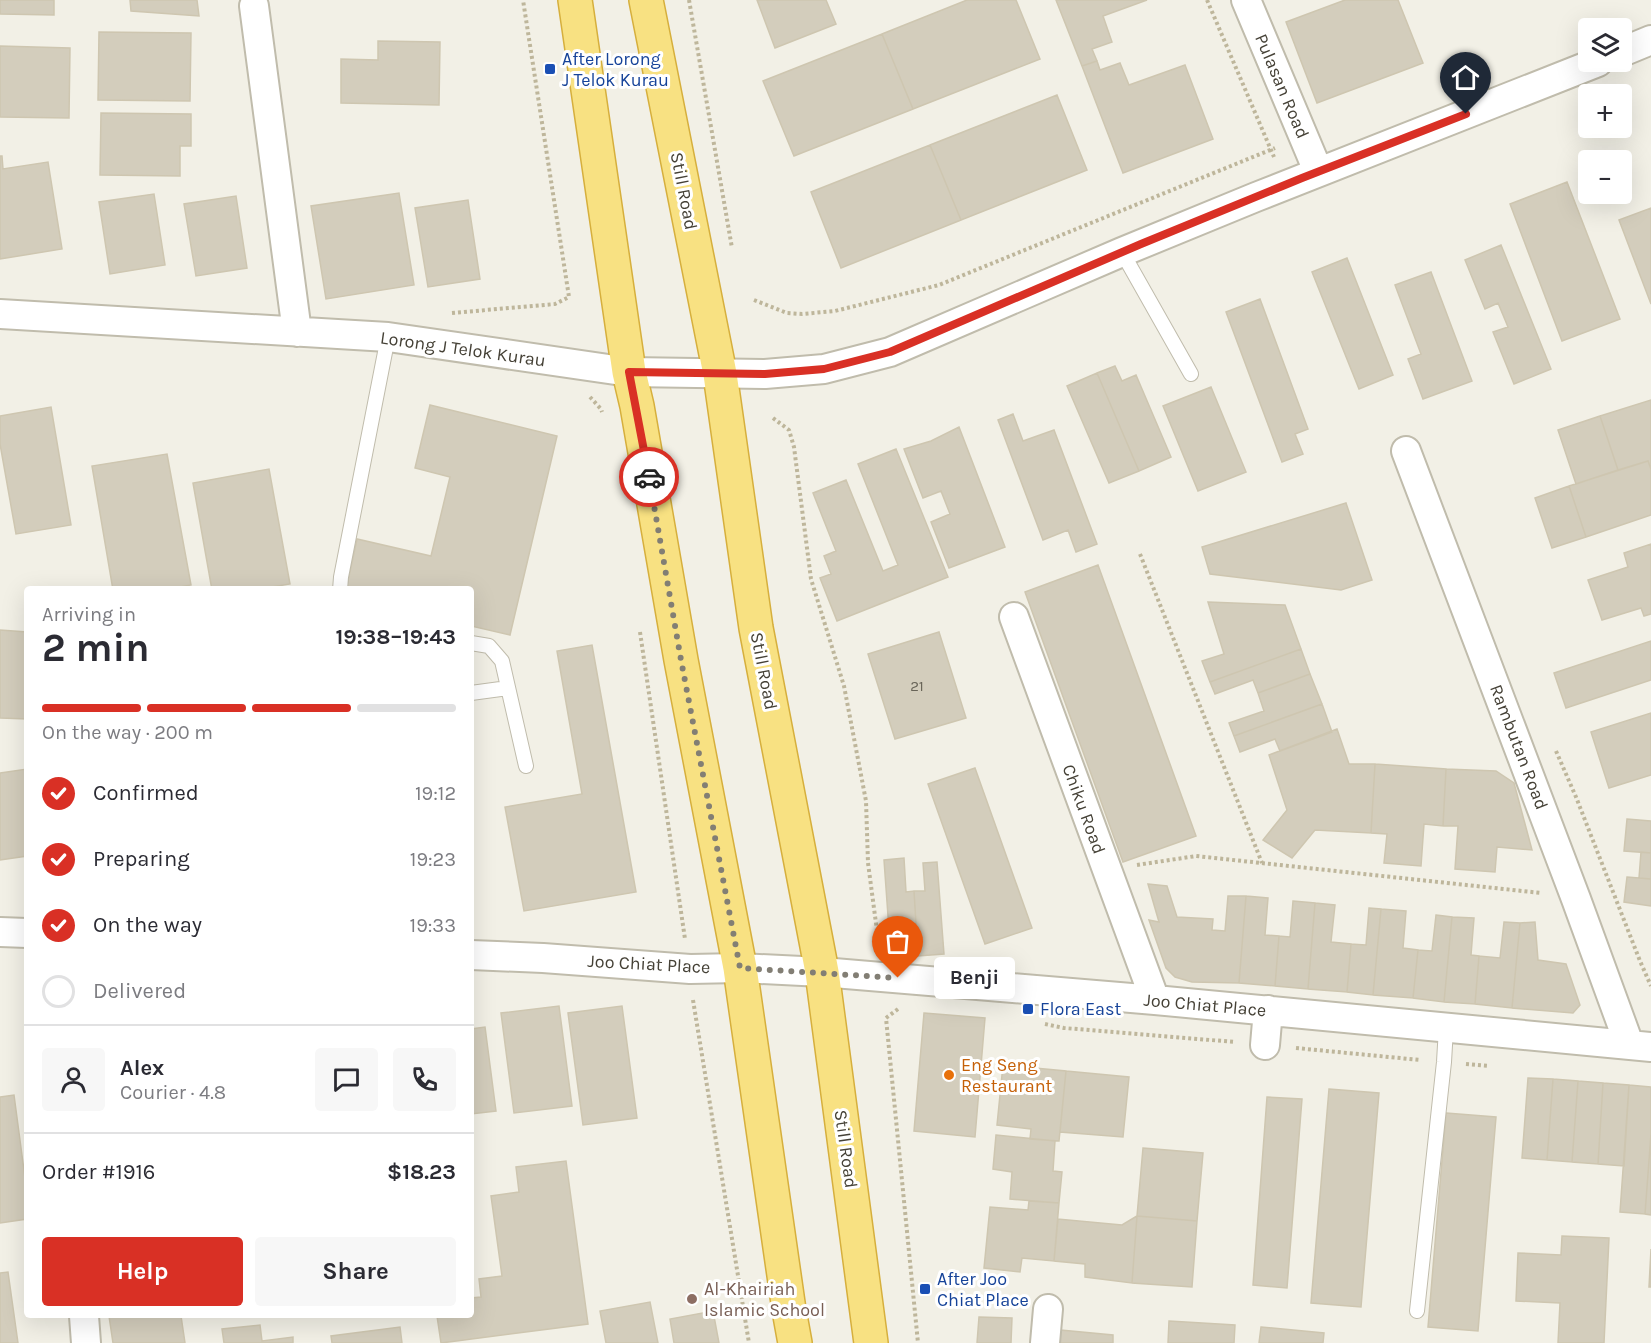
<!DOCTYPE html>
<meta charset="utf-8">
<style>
body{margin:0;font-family:Karla,sans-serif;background:#f7f7f7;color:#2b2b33;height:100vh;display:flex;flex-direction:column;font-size:22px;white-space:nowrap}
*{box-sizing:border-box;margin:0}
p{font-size:20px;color:#7c7c81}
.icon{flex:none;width:33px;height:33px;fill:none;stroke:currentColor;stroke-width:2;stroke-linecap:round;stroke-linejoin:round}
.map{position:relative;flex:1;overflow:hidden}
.side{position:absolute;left:24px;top:586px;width:450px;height:732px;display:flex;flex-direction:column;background:#fff;border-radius:6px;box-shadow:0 6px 24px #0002}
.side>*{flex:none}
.buttons{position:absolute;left:1578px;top:18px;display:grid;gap:12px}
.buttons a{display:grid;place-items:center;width:54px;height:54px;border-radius:6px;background:#fff;box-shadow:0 6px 24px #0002;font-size:30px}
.pin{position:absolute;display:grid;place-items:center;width:51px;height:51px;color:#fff;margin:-62px -26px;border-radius:50% 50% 50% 0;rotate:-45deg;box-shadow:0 0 6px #0007}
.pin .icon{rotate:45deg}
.courier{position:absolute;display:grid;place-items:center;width:60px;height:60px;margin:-30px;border:4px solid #d93025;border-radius:50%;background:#fff;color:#222;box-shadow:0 2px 8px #0007}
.bubble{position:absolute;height:42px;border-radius:6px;background:#fff;box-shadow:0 6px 24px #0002;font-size:20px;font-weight:700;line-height:42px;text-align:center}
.overview em{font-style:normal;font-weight:700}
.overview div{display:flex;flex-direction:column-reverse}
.overview{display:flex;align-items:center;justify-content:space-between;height:102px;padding:0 18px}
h1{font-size:39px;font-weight:700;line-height:45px}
.bar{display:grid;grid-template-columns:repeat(4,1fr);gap:9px 6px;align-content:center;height:72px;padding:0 18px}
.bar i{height:8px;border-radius:4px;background:#e1e1e2}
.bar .active{background:#d93025}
.bar p{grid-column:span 4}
.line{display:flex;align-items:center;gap:15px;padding:0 18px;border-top:2px solid #e1e1e2}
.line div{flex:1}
.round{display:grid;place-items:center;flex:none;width:63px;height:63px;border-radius:6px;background:#f7f7f7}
ol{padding:0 18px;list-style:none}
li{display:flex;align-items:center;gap:18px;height:66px}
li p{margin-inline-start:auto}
li .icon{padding:6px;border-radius:50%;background:#d93025;color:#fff;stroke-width:4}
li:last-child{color:#7c7c81}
li i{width:33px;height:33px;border:3px solid #e1e1e2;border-radius:50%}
.primary-button{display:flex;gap:12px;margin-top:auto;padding:12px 18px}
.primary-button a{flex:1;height:69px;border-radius:6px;background:#d93025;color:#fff;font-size:24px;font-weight:700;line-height:69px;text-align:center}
.primary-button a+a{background:#f7f7f7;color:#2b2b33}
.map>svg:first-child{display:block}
.building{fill:#d3cdbc;stroke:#cec6b0;stroke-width:1.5}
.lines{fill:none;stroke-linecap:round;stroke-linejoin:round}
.service-casing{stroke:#c0bcac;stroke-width:16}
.minor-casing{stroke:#c0bcac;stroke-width:32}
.trunk-casing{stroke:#d6af3d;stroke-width:36}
.path{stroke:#beb69b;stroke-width:4;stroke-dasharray:3 3;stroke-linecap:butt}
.service{stroke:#fff;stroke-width:14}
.minor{stroke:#fff;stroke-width:28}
.trunk{stroke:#f8e182;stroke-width:33}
.done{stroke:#827e74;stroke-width:6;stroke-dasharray:0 10.8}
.route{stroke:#d93025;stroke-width:8}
.transit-dot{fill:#1a4fb4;stroke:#fff;stroke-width:2}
.food-dot{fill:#e8710a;stroke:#fff;stroke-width:2}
.education-dot{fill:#8d6e63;stroke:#fff;stroke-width:2}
.labels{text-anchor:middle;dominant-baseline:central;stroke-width:6;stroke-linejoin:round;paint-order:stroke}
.number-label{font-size:15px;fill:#686458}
.transit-label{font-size:18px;fill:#164399;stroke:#fff;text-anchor:start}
.street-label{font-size:18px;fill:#454136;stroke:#fff}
.food-label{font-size:18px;fill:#c56008;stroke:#fff;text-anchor:start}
.education-label{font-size:18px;fill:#785e54;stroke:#fff;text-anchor:start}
</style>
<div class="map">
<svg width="1651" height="1343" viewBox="0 0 1651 1343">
<rect width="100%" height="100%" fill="#f2f0e6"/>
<path class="building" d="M0,0H54V15L0,14Z
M130,0H197L199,16L131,11Z
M757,0H826L836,24L775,48Z
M967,0H1016L1040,59L913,109L882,34Z
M1056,0H1147L1103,16L1112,42L1092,49L1097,61L1082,66Z
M1345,0H1398L1423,63L1317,103L1286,22Z
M99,32L191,33L190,101L98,100Z
M882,34L913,109L794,156L763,81Z
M378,41L440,42L439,105L341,103V59L378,60Z
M0,46L70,48L69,118L0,117Z
M1097,61L1100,70L1120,63L1129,85L1185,65L1213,139L1123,173L1082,66Z
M1057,95L1087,170L961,220L930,145Z
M101,113L191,114V146H180V176L100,175Z
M930,145L961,220L841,268L811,192Z
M0,156H2L3,169L48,162L62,249L0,259Z
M1567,182L1620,319L1562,341L1510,204Z
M399,193L414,285L326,299L311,206Z
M154,194L165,265L110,274L99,202Z
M236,196L247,268L196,276L184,204Z
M468,200L480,279L428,287L415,208Z
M1651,208V304L1619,220Z
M1501,245L1551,369L1514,384L1493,332L1508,327L1498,303L1485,309L1465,260Z
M1347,258L1393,375L1359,389L1312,272Z
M1431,272L1472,381L1423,399L1408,359L1421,354L1395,285Z
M1260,299L1308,429L1295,434L1303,454L1282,462L1226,312Z
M1115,366L1122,381L1136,375L1171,457L1139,471L1097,373Z
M1097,373L1139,471L1109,483L1067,386Z
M1211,387L1246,472L1198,491L1163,406Z
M1651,400V469L1648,461L1618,470L1600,416Z
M430,405L557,436L510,635L471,626V590H346L357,539L431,556L450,477L415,468Z
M51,407L71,525L16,534L0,444V416Z
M1013,414L1023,441L1054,430L1097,544L1076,552L1068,530L1043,540L998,420Z
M1600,416L1618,470L1576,484L1558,430Z
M959,427L1005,547L949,568L931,522L950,514L941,491L923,498L904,449L931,441Z
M896,449L948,577L837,621L820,578L831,574L824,556L836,551L813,493L846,480L883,571L898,565L858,464Z
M167,454L191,585L164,590H113L92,466Z
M1648,461L1651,469V515L1586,537L1569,486Z
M269,469L290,584L254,590H212L193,483Z
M1569,486L1586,537L1552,548L1535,498Z
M1346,503L1372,580L1341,590L1210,574L1202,547Z
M1651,544V614L1644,616L1641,608L1602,620L1588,580L1628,567L1624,553Z
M1098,565L1196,836L1123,862L1025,592Z
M1208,602L1285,605L1301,649L1210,682L1202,661L1224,654Z
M0,630L27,632V719L0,718Z
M939,632L966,718L895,739L868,654Z
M1651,641V680L1566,708L1554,673Z
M592,645L636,892L524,911L505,807L582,794L557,651Z
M1301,649L1310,674L1258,693L1253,680L1215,694L1210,682Z
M1310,674L1322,704L1234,736L1229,723L1264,711L1258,693Z
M1322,704L1332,732L1280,751L1275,739L1240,752L1234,736Z
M1651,713V775L1609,788L1591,732Z
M1337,729L1349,764H1375L1371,833L1315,830L1292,858L1263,840L1287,810L1269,755Z
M1375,764L1446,769L1443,826L1424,824L1421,866L1384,863L1387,834L1371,833Z
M975,768L1032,928L985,944L928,784Z
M27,769V856L0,860V773Z
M1446,769L1496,771L1514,783L1532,850L1497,847L1495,872L1455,869L1458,826H1443Z
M1627,819L1651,821V853L1624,851Z
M1641,852L1651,853V879L1639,878Z
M904,858L906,892L914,891L918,956L891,958L884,860Z
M937,862L944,954L918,956L914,891H925L923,863Z
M1627,877L1651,879V906L1624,902Z
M1148,884L1167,886L1177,917L1213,919L1212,930L1225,931L1228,896H1246L1239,983L1192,982L1175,977L1166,968L1149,920L1159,922Z
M1246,896L1268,898L1265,935L1279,936L1275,986L1239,983Z
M1293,901L1315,903L1308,989L1275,986L1279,936L1290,937Z
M1315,903L1335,905L1331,942L1351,944L1347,992L1308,989Z
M1369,908L1381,909L1373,995L1347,992L1351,944L1366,945Z
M1381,909L1406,911L1403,948L1418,950L1413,998L1373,995Z
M1436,915L1452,917L1444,1002L1413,998L1418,950L1432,951Z
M1452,917L1474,918L1471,955L1479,956L1475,1004L1444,1002Z
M1504,922L1520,923L1512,1008L1475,1004L1479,956L1500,958Z
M1535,922L1538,960L1566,964L1580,1005L1573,1013L1512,1008L1520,923Z
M559,1006L572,1106L514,1113L501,1013Z
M622,1006L637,1118L583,1125L568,1013Z
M924,1013L985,1018L975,1137L914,1131Z
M485,1027L496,1111L471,1114V1029Z
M1003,1065L1066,1071L1059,1141L1030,1139L1031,1129L997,1125Z
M1066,1071L1129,1077L1123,1137L1060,1132Z
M1528,1078L1553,1079L1547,1160L1522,1158Z
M1553,1079L1578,1081L1572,1162L1547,1160Z
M1578,1081L1603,1083L1598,1164L1572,1162Z
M1603,1083L1629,1085L1624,1166L1598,1164Z
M1629,1085L1651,1087V1134L1645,1214L1620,1212Z
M1329,1089L1379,1093L1361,1307L1311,1303Z
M14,1095L27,1193V1219L0,1223V1097Z
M1267,1097L1302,1099L1287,1288L1253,1285Z
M1446,1113L1496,1117L1478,1331L1428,1327Z
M1651,1134V1215L1645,1214Z
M996,1135L1055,1141L1053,1171L1062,1172L1059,1203L1010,1199L1012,1172L993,1169Z
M1143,1148L1203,1153L1197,1221L1137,1216Z
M566,1161L588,1324L441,1343L437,1316H471V1298L481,1297L479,1279L502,1276L491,1196L519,1192L516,1167Z
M1029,1201L1059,1203L1054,1261L1022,1258L1020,1272L984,1268L990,1207L1028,1210Z
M1137,1216L1197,1221L1192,1287L1132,1283Z
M1137,1216L1132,1283L1085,1277V1264L1054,1261L1058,1219L1122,1225Z
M1562,1236L1609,1238L1604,1343H1558L1560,1303L1516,1301L1518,1253L1561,1255Z
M1651,1249V1287H1649Z
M8,1272L18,1343H0V1273Z
M650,1302L658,1343H606L600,1311Z
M713,1311L719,1343H674L670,1319Z
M109,1316H181L185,1343H113Z
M979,1317L1012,1318L1011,1343H977Z
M1169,1321L1235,1325L1234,1343H1168Z
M260,1325L262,1341L293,1337V1343H224L222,1329Z
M400,1327L402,1343H332L331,1336Z
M1261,1327L1324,1333L1323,1343H1259Z
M1050,1329L1113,1335V1343H1049Z"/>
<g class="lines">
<defs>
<path id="service" d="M1122,252L1191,374
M340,590L341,577L388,337
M471,643L489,646L502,661L526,766
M471,693L508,688
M1417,1311L1444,1062L1446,1028"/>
<path id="minor" d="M1246,0L1318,171
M254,6L297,332
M1622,52L1651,40
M0,314L388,337L629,372L765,374L824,369L890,352L1122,252L1256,197L1598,62
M1406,451L1576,899L1629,1044
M1014,617L1155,1000
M0,932L27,933
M471,955L543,958L690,969L740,968L822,972L1155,1000L1651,1047
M1265,1045L1268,1010
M84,1316L86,1343
M1045,1343L1048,1309"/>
<path id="trunk" d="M575,0L629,372L637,406L681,660L740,968L789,1310L795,1343
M646,0L720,374L756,628L822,972L871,1343"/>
</defs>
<use href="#service" class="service-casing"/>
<use href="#minor" class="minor-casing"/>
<use href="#trunk" class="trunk-casing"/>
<path class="path" d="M689,0L732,248
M1207,0L1274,157
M754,300L787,313L802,314L835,311L939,285L1275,148
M452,313L555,304L569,297L523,0
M590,397L601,409L602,412
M773,418L789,430L794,447L811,579L844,686L866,801L868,863L877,931L884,947
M1140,554L1262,863
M640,632L685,939
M1556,751L1576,797L1640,961L1651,986
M1137,865L1196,856L1541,893
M693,1000L749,1343
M898,1009L886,1018L918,1343
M1045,1024L1064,1028L1235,1042
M1296,1048L1420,1060
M1466,1064L1489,1066"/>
<use href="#service" class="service"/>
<use href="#minor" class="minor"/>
<use href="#trunk" class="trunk"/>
</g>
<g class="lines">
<path class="done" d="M649,477L681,660L740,968L898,978"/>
<path class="route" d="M649,477L629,372L765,374L824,369L890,352L1141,244L1302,178L1466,114"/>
</g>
<g class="transit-dot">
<rect x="544" y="63" width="12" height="12" rx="3"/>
<rect x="1022" y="1003" width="12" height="12" rx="3"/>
<rect x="919" y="1283" width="12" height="12" rx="3"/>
</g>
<circle class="food-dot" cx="949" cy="1075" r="6"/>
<circle class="education-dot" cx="692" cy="1299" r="6"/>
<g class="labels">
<g class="number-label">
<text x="917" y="686">21</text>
</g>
<g class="transit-label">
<text x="562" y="59">After Lorong<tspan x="562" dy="21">J Telok Kurau</tspan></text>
<text x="1040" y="1009">Flora East</text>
<text x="937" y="1279">After Joo<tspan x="937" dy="21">Chiat Place</tspan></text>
</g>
<g class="street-label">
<text transform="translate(1282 86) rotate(67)">Pulasan Road</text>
<text transform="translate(684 191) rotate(79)">Still Road</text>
<text transform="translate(463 349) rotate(8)">Lorong J Telok Kurau</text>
<text transform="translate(764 671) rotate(79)">Still Road</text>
<text transform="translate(1519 747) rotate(69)">Rambutan Road</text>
<text transform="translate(1084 809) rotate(70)">Chiku Road</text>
<text transform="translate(649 964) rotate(3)">Joo Chiat Place</text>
<text transform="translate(1205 1005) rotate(5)">Joo Chiat Place</text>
<text transform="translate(846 1149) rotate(82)">Still Road</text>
</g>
<g class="food-label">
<text x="961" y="1065">Eng Seng<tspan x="961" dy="21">Restaurant</tspan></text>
</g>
<g class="education-label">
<text x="704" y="1289">Al-Khairiah<tspan x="704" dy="21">Islamic School</tspan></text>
</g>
</g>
</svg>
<div class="buttons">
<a><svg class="icon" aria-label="layers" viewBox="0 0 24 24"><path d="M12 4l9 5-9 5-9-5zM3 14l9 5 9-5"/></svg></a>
<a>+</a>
<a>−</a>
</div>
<div class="pin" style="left:898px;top:978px;background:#ea580c"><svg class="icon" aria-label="bag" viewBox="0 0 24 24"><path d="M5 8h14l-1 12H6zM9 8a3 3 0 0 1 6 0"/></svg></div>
<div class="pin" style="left:1466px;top:114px;background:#1f2937"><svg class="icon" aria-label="home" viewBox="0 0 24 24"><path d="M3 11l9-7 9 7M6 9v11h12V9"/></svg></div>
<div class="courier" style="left:649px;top:477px"><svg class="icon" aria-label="car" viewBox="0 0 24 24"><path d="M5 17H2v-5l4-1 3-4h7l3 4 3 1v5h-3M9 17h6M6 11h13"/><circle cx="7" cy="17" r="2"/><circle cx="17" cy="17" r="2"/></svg></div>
<div class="bubble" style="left:934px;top:957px;width:81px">Benji</div>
<section class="side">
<div class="overview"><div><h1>2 min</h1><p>Arriving in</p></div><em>19:38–19:43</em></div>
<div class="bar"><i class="active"></i><i class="active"></i><i class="active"></i><i></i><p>On the way · 200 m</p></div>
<ol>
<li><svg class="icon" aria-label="check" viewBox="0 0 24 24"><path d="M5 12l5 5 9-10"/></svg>Confirmed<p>19:12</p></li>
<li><svg class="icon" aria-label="check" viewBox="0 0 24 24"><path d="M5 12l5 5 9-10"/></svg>Preparing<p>19:23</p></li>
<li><svg class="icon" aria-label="check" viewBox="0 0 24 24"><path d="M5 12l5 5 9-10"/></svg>On the way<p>19:33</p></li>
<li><i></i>Delivered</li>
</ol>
<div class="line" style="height:108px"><a class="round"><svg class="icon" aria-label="person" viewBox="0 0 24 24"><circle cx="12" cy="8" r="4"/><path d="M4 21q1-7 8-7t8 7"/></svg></a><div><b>Alex</b><p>Courier · 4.8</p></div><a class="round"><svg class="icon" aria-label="chat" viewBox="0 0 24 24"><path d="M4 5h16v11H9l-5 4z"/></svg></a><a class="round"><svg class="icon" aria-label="phone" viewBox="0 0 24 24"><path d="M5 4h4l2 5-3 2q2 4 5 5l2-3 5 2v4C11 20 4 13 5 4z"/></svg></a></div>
<div class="line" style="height:78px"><div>Order #1916</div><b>$18.23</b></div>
<div class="primary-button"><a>Help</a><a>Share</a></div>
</section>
</div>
